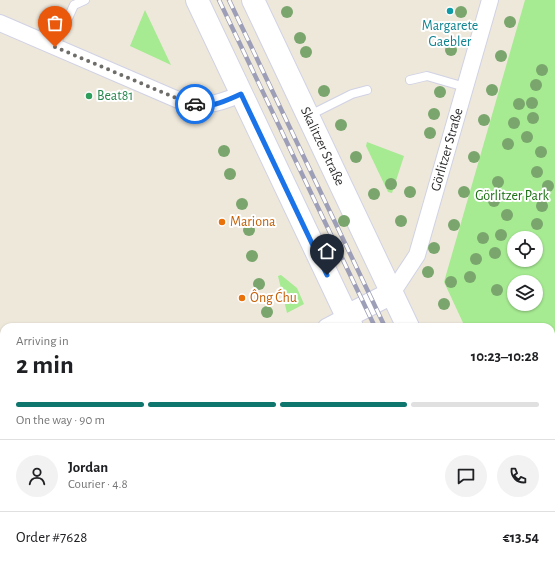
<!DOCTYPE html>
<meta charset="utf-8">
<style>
body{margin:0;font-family:"Alegreya Sans",sans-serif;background:#f2f2f2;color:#202124;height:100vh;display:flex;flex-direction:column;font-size:15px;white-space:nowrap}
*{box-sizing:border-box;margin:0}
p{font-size:13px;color:#757577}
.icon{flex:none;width:22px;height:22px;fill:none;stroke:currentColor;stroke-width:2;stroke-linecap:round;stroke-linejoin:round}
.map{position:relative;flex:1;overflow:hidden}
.drawer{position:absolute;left:0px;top:323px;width:555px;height:248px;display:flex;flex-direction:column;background:#fff;border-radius:12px 12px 0 0;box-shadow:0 1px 3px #0004}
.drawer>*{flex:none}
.controls{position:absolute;left:507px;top:231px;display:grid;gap:8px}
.controls a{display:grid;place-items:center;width:36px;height:36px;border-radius:50%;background:#fff;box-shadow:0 1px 3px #0004;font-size:20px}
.pin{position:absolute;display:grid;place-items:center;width:34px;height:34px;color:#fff;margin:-41px -17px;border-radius:50% 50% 50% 0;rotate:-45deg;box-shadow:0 0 4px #0007}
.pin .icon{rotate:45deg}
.courier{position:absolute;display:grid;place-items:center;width:40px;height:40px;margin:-20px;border:3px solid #1a73e8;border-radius:50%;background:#fff;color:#222;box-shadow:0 1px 5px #0007}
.summary em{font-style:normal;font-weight:700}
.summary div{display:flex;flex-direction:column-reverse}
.summary{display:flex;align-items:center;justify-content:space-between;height:68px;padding:0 16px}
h1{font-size:26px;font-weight:700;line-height:30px}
.bar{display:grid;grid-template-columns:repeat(4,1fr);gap:6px 4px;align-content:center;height:48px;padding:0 16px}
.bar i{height:5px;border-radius:3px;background:#e0e0e0}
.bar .selected{background:#0f766e}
.bar p{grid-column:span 4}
.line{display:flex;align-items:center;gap:10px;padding:0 16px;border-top:1px solid #e0e0e0}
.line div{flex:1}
.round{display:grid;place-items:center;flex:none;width:42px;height:42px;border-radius:21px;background:#f2f2f2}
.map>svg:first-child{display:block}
.green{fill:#a6ea92;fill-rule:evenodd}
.pitch{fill:#bcf28d}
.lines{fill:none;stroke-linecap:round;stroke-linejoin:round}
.lane-casing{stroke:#d0d2e5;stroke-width:10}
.street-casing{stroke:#d0d2e5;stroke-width:18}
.secondary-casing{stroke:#d0d2e5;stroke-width:24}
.lane{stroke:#fff;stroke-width:8}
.street{stroke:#fff;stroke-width:16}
.secondary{stroke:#fff;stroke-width:22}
.rail-casing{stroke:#9d9eb7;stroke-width:4.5}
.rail{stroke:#fff;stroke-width:3;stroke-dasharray:9;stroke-linecap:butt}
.tree{fill:#7aa66d}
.done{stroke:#6f6d69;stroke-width:4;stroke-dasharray:0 7.2}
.route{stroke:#1a73e8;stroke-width:5}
.culture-dot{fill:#0f9aa8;stroke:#fff;stroke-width:1.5}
.leisure-dot{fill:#2e9e5b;stroke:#fff;stroke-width:1.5}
.food-dot{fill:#e8710a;stroke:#fff;stroke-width:1.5}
.labels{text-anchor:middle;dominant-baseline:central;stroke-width:4;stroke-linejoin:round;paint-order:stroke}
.culture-label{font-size:14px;fill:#0d838f;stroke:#fff}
.leisure-label{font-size:14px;fill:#27864d;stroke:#fff;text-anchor:start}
.street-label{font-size:14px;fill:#2b2b2b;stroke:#fff}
.park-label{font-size:14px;fill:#1b7013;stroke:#fff}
.food-label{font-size:14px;fill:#c56008;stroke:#fff;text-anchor:start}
</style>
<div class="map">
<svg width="555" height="571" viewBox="0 0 555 571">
<rect width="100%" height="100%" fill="#eee8db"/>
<path class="green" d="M525,0H555V343L551,345V327H465L444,282ZM514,238H536V260H514ZM514,282H536V304H514Z
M145,10L171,65L130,46Z
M367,142L404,156L392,193L388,192L366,146Z
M281,275L297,288L304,304L287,313L278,276Z
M4,506V567H414V571H0V508Z
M551,530L555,539V562H551Z"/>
<path class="pitch" d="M4,561V567H20L23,571H0V563Z"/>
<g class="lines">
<defs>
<path id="lane" d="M55,47L74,5L85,0
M410,80L427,76L465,87
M308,116L352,94L367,90"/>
<g id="street">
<path d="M0,23L176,99C206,107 213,106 241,94"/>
<path id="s1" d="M392,293L417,255L490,0"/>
<path d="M326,327L347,316"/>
<path d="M551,411L555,408"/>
<path d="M0,497L4,495"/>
<path d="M361,567L363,571"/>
</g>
<g id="secondary">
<path d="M197,0L352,327"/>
<path id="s2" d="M253,0L408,327"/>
<path d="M347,316L392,293"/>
<path d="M430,567V571"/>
<path d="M477,571L478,567"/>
</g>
</defs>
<use href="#lane" class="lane-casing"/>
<use href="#street" class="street-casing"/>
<use href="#secondary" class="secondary-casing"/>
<use href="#lane" class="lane"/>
<use href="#street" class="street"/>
<use href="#secondary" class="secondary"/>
<defs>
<path id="rail" d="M219,0L375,327
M229,0L385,327
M445,567L446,571
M455,567V571"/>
</defs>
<use href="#rail" class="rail-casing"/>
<use href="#rail" class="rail"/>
</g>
<g class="tree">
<circle cx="287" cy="12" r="6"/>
<circle cx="461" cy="12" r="6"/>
<circle cx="510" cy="22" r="6"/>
<circle cx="300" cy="38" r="6"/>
<circle cx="451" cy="50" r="6"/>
<circle cx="306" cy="52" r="6"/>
<circle cx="501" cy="56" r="6"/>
<circle cx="542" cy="70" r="6"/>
<circle cx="536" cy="85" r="6"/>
<circle cx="492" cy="90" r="6"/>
<circle cx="324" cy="91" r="6"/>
<circle cx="440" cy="92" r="6"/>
<circle cx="532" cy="103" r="6"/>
<circle cx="519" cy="104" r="6"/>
<circle cx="434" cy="114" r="6"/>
<circle cx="533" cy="118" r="6"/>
<circle cx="484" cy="120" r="6"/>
<circle cx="514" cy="123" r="6"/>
<circle cx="341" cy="125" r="6"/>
<circle cx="430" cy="133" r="6"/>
<circle cx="527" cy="137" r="6"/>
<circle cx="508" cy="144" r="6"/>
<circle cx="224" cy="151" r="6"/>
<circle cx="541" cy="152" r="6"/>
<circle cx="356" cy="157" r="6"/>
<circle cx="474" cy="157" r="6"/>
<circle cx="537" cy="172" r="6"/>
<circle cx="230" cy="174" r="6"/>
<circle cx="498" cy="182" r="6"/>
<circle cx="391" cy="184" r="6"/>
<circle cx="548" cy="186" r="6"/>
<circle cx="410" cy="192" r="6"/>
<circle cx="464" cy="192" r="6"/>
<circle cx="374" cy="194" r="6"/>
<circle cx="494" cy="201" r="6"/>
<circle cx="242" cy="204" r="6"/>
<circle cx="542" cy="206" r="6"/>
<circle cx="507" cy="215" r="6"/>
<circle cx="344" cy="221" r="6"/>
<circle cx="401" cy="221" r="6"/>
<circle cx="537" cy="224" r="6"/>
<circle cx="454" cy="225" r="6"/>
<circle cx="249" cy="230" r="6"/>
<circle cx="501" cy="235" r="6"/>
<circle cx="483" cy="238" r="6"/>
<circle cx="434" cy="248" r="6"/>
<circle cx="495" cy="253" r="6"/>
<circle cx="252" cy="256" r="6"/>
<circle cx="476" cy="259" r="6"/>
<circle cx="428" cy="272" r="6"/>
<circle cx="470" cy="277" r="6"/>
<circle cx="451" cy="282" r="6"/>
<circle cx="259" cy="284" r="6"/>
<circle cx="497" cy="290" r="6"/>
<circle cx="444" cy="304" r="6"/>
<circle cx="267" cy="312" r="6"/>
</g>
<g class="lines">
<path class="done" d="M55,47L176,98L195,104"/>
<path class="route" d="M195,104C211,109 227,100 241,94L327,275"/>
</g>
<circle class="culture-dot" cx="450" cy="11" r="4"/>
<circle class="leisure-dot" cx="89" cy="96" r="4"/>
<g class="food-dot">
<circle cx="222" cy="222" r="4"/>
<circle cx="242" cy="298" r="4"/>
</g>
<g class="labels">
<g class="culture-label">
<text x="450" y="26">Margarete<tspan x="450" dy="16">Gaebler</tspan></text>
</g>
<g class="leisure-label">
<text x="97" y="96">Beat81</text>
</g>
<g class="street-label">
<text stroke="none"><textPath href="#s2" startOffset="162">Skalitzer Straße</textPath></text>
<text stroke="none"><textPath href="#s1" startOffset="155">Görlitzer Straße</textPath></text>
</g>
<g class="park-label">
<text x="512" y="196">Görlitzer Park</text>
</g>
<g class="food-label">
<text x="230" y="222">Mariona</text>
<text x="250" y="298">Ông Ćhu</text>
</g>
</g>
</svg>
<div class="controls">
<a><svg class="icon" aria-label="locate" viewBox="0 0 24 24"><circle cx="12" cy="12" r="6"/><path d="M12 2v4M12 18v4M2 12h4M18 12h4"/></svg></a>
<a><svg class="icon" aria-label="layers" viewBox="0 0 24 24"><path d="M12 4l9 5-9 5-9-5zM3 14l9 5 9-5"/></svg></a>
</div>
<div class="pin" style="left:55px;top:47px;background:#ea580c"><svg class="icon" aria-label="bag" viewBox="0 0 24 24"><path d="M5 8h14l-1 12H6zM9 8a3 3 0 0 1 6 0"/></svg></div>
<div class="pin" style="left:327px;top:275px;background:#1f2937"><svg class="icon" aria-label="home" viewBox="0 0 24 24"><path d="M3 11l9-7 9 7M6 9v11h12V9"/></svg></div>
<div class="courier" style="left:195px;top:104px"><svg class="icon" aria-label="car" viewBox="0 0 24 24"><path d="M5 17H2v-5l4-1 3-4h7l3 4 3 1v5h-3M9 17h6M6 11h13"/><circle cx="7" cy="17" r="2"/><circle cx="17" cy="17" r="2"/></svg></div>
<section class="drawer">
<div class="summary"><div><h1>2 min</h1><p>Arriving in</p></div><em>10:23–10:28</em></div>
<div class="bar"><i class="selected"></i><i class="selected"></i><i class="selected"></i><i></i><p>On the way · 90 m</p></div>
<div class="line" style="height:72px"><a class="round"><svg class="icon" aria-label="person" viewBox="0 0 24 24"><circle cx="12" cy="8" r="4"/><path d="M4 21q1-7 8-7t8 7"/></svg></a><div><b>Jordan</b><p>Courier · 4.8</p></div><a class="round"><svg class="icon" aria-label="chat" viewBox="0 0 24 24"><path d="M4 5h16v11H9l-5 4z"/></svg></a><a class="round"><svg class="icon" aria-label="phone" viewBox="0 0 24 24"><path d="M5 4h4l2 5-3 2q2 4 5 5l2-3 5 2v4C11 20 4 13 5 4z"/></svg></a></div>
<div class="line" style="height:52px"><div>Order #7628</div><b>€13.54</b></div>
</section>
</div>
